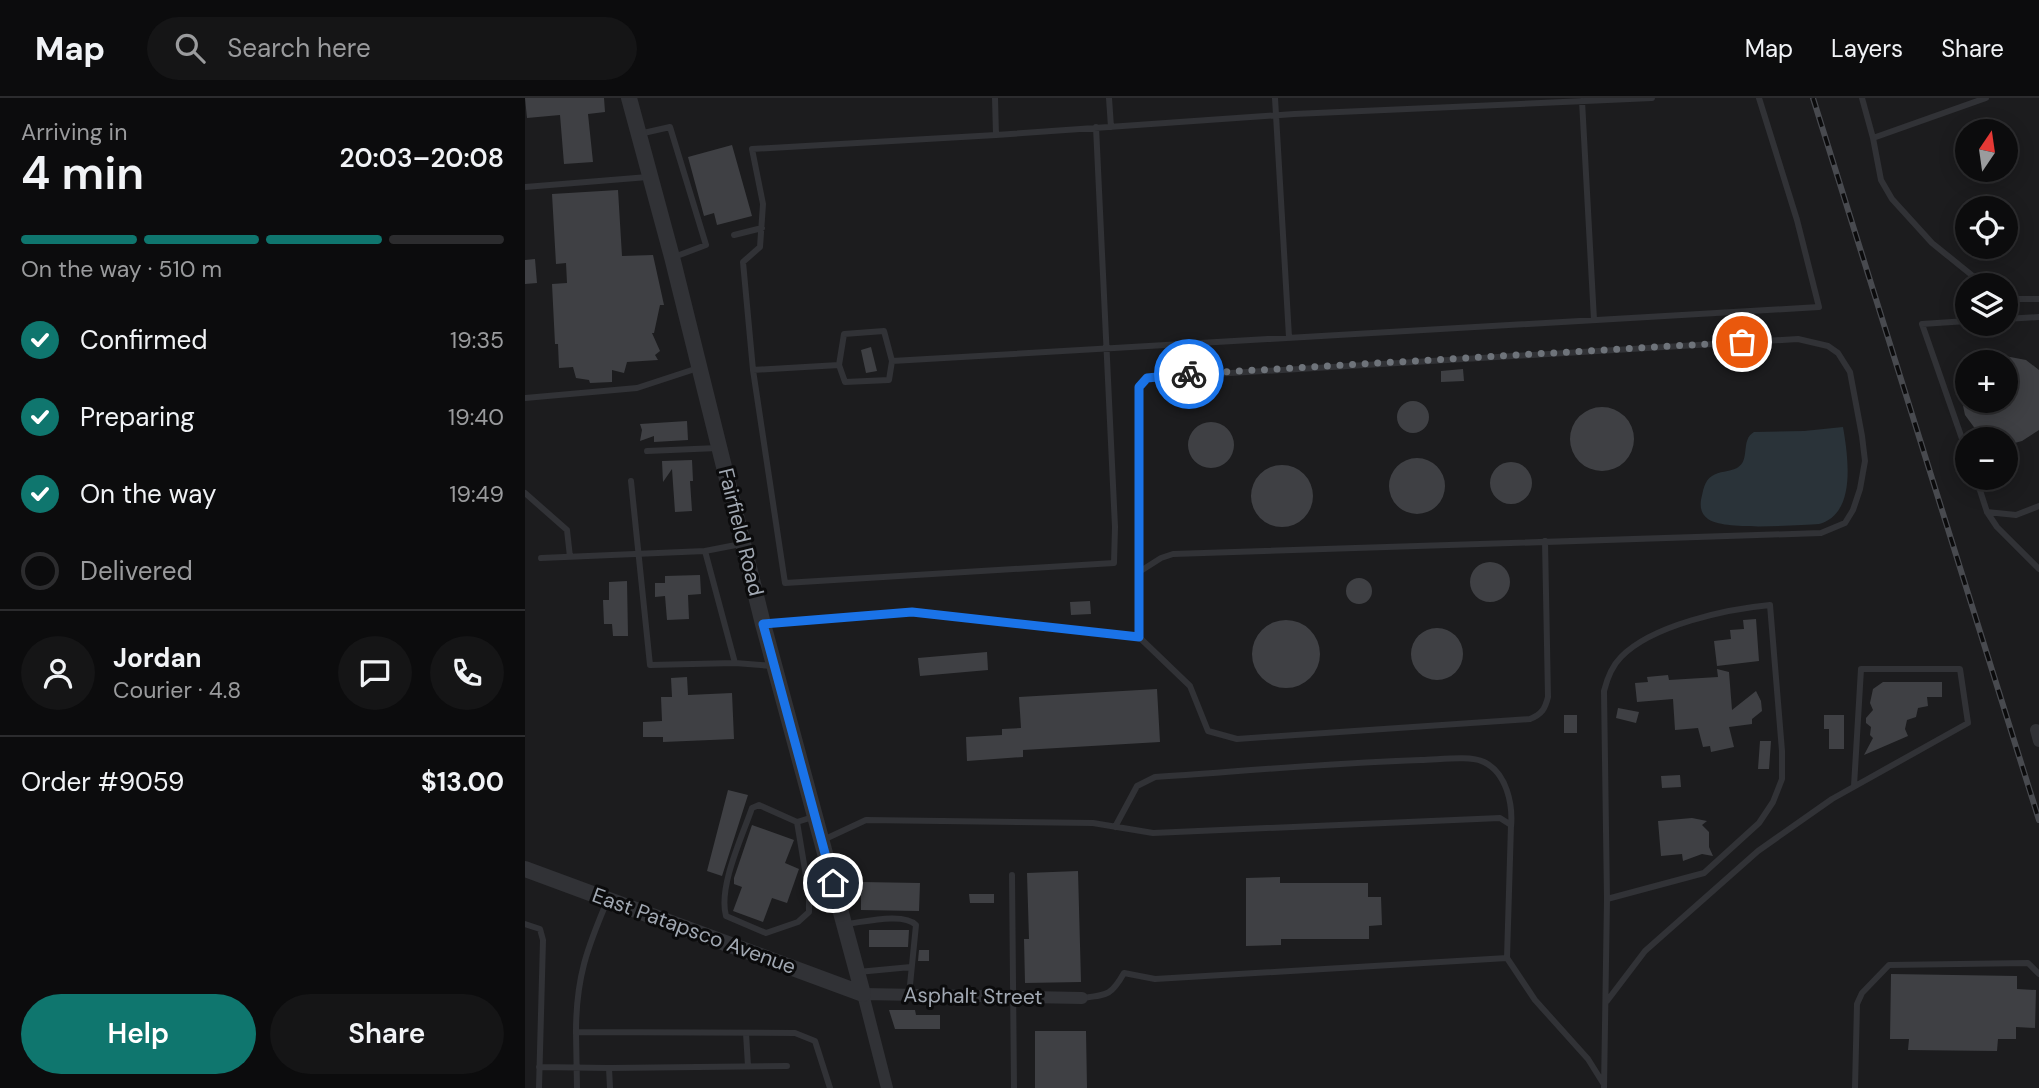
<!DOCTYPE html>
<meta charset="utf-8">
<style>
body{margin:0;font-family:"DM Sans",sans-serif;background:#151516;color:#f1f3f6;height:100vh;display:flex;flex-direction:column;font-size:26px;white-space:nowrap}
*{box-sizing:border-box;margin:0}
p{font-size:23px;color:#9a9b9d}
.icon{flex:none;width:38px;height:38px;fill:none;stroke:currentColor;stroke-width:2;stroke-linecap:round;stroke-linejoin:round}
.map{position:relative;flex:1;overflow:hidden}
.panel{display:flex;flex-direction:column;background:#0c0c0d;width:525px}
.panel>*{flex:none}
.needle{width:46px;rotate:13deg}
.tools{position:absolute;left:1430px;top:21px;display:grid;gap:14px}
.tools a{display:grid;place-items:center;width:63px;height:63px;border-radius:50%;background:#0c0c0d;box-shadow:0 4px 18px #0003,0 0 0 2px #2c2c2e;font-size:35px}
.pin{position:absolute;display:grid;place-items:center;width:60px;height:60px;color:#fff;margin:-30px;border:4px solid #fff;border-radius:50%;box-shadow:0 2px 7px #0007}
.courier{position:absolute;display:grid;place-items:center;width:70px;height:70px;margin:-35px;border:5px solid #1a73e8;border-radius:50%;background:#fff;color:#222;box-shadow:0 2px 9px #0007}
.head em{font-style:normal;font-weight:600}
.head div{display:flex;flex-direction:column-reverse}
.head{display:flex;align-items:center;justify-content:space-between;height:119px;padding:0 21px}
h1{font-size:46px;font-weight:600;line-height:52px}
.bar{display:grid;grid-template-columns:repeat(4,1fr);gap:10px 7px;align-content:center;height:84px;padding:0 21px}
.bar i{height:9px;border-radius:5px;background:#2c2c2e}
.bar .on{background:#0f766e}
.bar p{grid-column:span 4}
.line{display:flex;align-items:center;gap:18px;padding:0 21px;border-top:2px solid #2c2c2e}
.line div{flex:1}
.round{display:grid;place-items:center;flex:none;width:74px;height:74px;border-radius:37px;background:#151516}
ol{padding:0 21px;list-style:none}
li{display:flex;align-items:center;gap:21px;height:77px}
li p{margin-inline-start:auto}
li .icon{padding:7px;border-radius:50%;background:#0f766e;color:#fff;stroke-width:4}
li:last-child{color:#9a9b9d}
li i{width:38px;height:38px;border:4px solid #2c2c2e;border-radius:50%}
.primary-button{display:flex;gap:14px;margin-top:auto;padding:14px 21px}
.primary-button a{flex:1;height:80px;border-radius:42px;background:#0f766e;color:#fff;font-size:28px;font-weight:600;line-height:80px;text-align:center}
.primary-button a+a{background:#151516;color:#f1f3f6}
header{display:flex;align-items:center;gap:42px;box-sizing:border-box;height:98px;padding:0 35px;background:#0c0c0d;border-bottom:2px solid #2c2c2e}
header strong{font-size:33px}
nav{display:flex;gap:38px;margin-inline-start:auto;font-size:24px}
.search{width:490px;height:63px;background:#151516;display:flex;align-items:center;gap:18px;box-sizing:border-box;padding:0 24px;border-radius:38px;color:#9a9b9d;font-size:26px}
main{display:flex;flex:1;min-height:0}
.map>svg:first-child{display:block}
.built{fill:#1c1c1e;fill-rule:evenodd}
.water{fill:#2a3339}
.building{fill:#3f4044}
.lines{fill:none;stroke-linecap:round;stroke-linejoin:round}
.service{stroke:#313236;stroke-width:6}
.minor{stroke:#313236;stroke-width:12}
.tertiary{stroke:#313236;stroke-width:16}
.rail-casing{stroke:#484a4f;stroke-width:6}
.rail{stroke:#0b0b0c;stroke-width:3.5;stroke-dasharray:10;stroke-linecap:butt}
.done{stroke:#6e737a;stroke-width:7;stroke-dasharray:0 12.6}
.route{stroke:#1a73e8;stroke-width:9}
.labels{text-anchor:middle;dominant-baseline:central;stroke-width:6;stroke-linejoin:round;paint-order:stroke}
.street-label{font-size:21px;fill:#a1a8b2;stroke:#0b0b0c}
</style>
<header>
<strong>Map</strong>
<div class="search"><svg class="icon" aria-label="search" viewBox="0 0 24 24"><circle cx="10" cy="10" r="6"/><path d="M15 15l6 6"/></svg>Search here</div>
<nav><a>Map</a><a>Layers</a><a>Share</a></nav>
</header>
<main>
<section class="panel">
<div class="head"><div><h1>4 min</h1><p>Arriving in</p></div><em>20:03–20:08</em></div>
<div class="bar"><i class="on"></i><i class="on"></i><i class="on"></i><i></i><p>On the way · 510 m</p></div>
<ol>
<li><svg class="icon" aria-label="check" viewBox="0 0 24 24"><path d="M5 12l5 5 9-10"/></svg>Confirmed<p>19:35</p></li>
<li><svg class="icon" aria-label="check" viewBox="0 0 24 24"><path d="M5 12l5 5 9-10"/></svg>Preparing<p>19:40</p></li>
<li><svg class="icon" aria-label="check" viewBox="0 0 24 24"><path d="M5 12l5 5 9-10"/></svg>On the way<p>19:49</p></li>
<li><i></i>Delivered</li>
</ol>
<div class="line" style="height:126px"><a class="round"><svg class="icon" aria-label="person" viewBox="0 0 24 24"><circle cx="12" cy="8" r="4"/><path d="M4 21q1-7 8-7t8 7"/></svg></a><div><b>Jordan</b><p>Courier · 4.8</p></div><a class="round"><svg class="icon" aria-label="chat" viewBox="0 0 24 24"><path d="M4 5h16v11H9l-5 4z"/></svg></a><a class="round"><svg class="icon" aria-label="phone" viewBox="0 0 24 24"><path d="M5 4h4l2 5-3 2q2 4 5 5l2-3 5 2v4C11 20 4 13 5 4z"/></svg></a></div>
<div class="line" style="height:91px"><div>Order #9059</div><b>$13.00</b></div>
<div class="primary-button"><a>Help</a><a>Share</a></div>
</section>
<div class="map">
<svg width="1514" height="990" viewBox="0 0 1514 990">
<rect width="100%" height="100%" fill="#101011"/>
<path class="built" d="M0,0H1514V990H0ZM1442,33H1480V72H1442ZM1442,110H1480V149H1442ZM1442,187H1480V226H1442ZM1442,264H1480V303H1442ZM1442,341H1480V380H1442Z"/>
<path class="water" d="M1318,329C1323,358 1332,416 1294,426C1271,427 1199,433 1183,421C1176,416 1175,409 1176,402C1178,393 1179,383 1187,378C1194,373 1204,374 1212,370C1226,362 1215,342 1229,334L1279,333Z"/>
<path class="building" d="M0,0H79L80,14L63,16L68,64L39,66L35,17L2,20Z
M207,47L227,118L192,127L189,115L179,118L163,59Z
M93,92L97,158L128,157L139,207H135L129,235H127L135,253L130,257L133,262L102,264L99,275L87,272V284L65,285L64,282L51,280L48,269L34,270L33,246H30L27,186L42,185L41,165L31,166L27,96Z
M10,161L12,185L0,186V162Z
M346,249L352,273L341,275L336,252Z
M1480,258L1501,262L1514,272V332L1497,343L1486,346H1480V341H1462L1454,336L1440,317L1437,303H1480Z
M938,271L939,283L916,284V273Z
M872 319a16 16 0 1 1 32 0a16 16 0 1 1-32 0Z
M1045 341a32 32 0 1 1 64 0a32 32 0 1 1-64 0Z
M162,323L163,342L129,344V338L115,343L117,332L115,326Z
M663 347a23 23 0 1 1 46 0a23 23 0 1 1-46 0Z
M864 388a28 28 0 1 1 56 0a28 28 0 1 1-56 0Z
M167,362L168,383H165L167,413L150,414L147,371L138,384L137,363Z
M965 385a21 21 0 1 1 42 0a21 21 0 1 1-42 0Z
M726 398a31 31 0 1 1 62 0a31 31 0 1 1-62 0Z
M945 484a20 20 0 1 1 40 0a20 20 0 1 1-40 0Z
M175,477L176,496L163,497L164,521L142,522L140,498L130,499V485H140V478Z
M821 493a13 13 0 1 1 26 0a13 13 0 1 1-26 0Z
M102,483L103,538H88L87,526H79L78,502H84V484Z
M565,503L566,516L546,517L545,504Z
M1231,521L1234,563L1192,568L1189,543L1206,541L1205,532L1219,531L1218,522Z
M727 556a34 34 0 1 1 68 0a34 34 0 1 1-68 0Z
M886 556a26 26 0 1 1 52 0a26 26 0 1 1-52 0Z
M462,554L463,572L395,578L393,560Z
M1192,571L1204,574L1207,612L1231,593L1236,603L1237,613L1227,621V626L1204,629L1209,649L1186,654L1185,648L1178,649L1173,630L1150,632L1148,601L1112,604L1110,585L1123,584L1122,579L1143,577L1144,582L1193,579Z
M162,579L163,597L207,595L209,641L138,644V639H118V624L137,623L136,599H147L146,580Z
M1358,584H1417V599H1402L1403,608L1393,610L1391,619L1382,622L1380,631L1383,638L1339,657L1348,640L1345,637L1346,629L1341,625V620L1348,612L1345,605L1348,591Z
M632,591L635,644L498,652V659L442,663L441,639L477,637V631L496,630L494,599Z
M1093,610L1114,614L1111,625L1091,620Z
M1039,617H1052V635H1039Z
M1299,617H1319V651H1304V631H1299Z
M1235,643H1246L1244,671H1233Z
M1155,677L1156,689L1137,690L1136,678Z
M203,692L223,697L197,778L182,773Z
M1167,720L1182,723L1177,727L1184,734V749L1188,758L1177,756L1158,763L1157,756L1136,758L1133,723Z
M227,727L269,742L260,765L274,771L262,805L247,800L238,824L208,813L217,789L209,786V780Z
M553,773L556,884L500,885L499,841H504L502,775Z
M755,779V785H843V799H856L857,827L844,828V841H756V847L721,848V780Z
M336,784L395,785L394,813L336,812Z
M444,796H469V805H445Z
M344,832H384L383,849H344Z
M394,852H404V863H393Z
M1366,876L1492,878V891L1511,892L1510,930L1491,929V941H1473L1472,953L1383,952L1384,941H1365Z
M364,912H390L391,917H415V931H370Z
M510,933H561L562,990H510Z"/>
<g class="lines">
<path class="service" d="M470,0L471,37
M584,0L586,29
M750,0L764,239
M1127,0L769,16L471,37L227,51L238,106L235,149L218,164L228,272L314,267L319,236L359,233L367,263L1294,209L1272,122L1234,0
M1337,0L1348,40L1356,82L1367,101L1407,145L1459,187
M1057,3L1069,222
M114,36L145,29L181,147L149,159
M1348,40L1461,0
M0,89L123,79
M209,137L237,130
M1480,198L1491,201H1514
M1480,221L1514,219
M1442,223L1397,226L1442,355
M314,267L320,284L364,282L367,263
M228,272L260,485L589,465L590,429L571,29
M0,300L112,290L173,270
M122,353L193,350
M1451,380L1462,414L1472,429L1514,471
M106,383L125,567L210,565L248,568
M0,395L42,432L45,459
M1462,414L1491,417L1514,408
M180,453L216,446
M16,460L180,453L210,565
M240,526L387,514L614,539V474L636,460L648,456L1296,435L1320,425L1328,412L1335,391L1340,363L1337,338L1325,274L1313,255L1303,248L1273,241L622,280L614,289L613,300L614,474
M614,539L665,588L683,633L712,641L1005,621C1017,616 1020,611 1023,599L1020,443
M272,724L284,796V814L273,824L241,835L201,818C193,789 217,739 227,710L234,707L272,724L288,719
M590,729L612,688L630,679C718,673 807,665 896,662C912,662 945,657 959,664C982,675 988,707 986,729
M298,742L341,722L568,725L628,735L975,720L986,727L982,860L630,881L599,875C586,898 582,897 557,900
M487,777L489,990
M0,826L15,831L18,842L14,990
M321,826C339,824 379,814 391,827L384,897
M982,860L1010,902L1063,961L1078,985
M333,874L386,869
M1082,903L1120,853L1233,753L1307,701L1443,625L1435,571H1336L1329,688
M51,934C51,880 62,850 83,801
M221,935L223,968
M14,969L84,970L85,990
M84,970L262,968
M52,990L51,934L270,935L290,943L305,990
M1079,990L1082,801L1079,593C1082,581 1087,568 1096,559C1127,527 1202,511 1245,507L1257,653V681L1248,704L1234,725L1179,775L1082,801
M1330,990L1332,906L1337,895L1364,867L1503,865L1514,876"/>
<path class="minor" d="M1511,632L1514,643
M362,990L338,896L557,900"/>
<path class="tertiary" d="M104,0L147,159L238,526L338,896
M0,771L338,896"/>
<defs>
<path id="rail" d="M1288,0L1514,722"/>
</defs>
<use href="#rail" class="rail-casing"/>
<use href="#rail" class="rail"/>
</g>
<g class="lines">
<path class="done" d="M664,276L1217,244"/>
<path class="route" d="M308,785L238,526L387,514L614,539V289L622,280L664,276"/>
</g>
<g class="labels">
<g class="street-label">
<text transform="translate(216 434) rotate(76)">Fairfield Road</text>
<text transform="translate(169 833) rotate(20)">East Patapsco Avenue</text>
<text transform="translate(448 898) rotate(1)">Asphalt Street</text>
</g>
</g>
</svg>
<div class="tools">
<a><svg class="needle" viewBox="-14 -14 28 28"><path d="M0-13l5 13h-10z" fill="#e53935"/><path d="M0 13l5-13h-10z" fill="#9a9b9d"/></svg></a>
<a><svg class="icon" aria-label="locate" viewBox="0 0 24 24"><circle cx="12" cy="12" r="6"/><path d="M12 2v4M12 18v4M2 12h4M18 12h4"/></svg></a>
<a><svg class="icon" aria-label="layers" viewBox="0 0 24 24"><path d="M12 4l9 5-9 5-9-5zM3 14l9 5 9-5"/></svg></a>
<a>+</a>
<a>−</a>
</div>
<div class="pin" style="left:1217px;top:244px;background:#ea580c"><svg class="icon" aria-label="bag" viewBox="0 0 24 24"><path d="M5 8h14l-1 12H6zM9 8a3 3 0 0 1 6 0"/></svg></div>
<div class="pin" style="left:308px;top:785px;background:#1f2937"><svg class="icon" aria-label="home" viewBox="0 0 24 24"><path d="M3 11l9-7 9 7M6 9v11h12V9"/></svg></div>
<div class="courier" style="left:664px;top:276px"><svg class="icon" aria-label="bike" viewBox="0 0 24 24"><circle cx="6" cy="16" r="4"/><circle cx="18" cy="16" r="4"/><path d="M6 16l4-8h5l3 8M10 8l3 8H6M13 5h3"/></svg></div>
</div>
</main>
